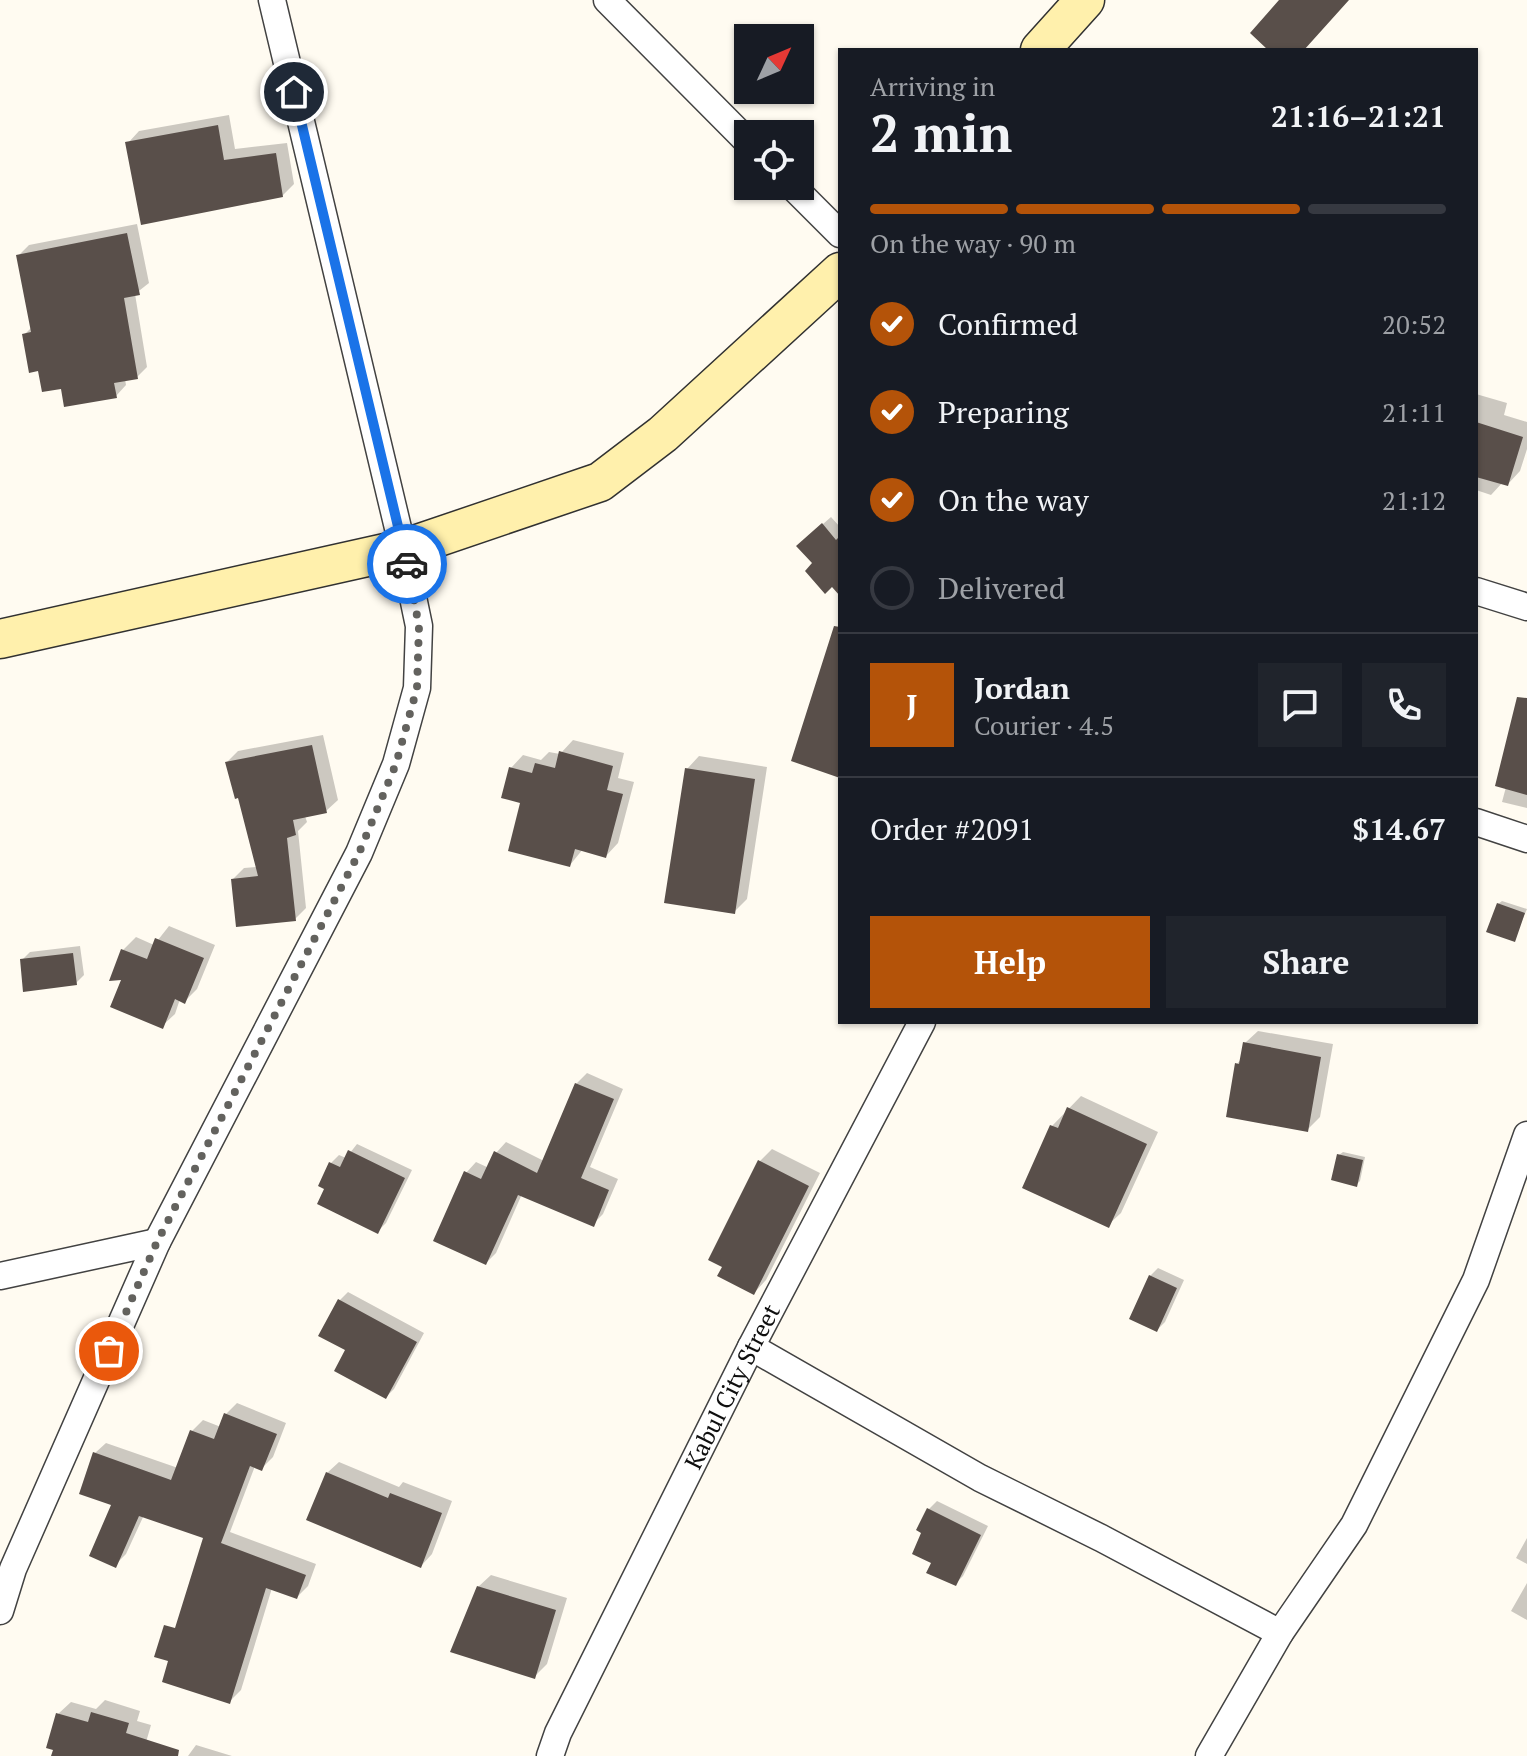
<!DOCTYPE html>
<meta charset="utf-8">
<style>
body{margin:0;font-family:"PT Serif",serif;background:#20242c;color:#f1f3f6;height:100vh;display:flex;flex-direction:column;font-size:30px;white-space:nowrap}
*{box-sizing:border-box;margin:0}
p{font-size:26px;color:#9ea1a6}
.icon{flex:none;width:44px;height:44px;fill:none;stroke:currentColor;stroke-width:2;stroke-linecap:round;stroke-linejoin:round}
.map{position:relative;flex:1;overflow:hidden}
.details{position:absolute;left:838px;top:48px;width:640px;height:976px;display:flex;flex-direction:column;background:#171b24;border-radius:0px;box-shadow:0 2px 6px #0004}
.details>*{flex:none}
.needle{width:52px;rotate:46deg}
.fabs{position:absolute;left:734px;top:24px;display:grid;gap:16px}
.fabs a{display:grid;place-items:center;width:80px;height:80px;border-radius:0px;background:#171b24;box-shadow:0 2px 6px #0004;font-size:40px}
.pin{position:absolute;display:grid;place-items:center;width:68px;height:68px;color:#fff;margin:-34px;border:4px solid #fff;border-radius:50%;box-shadow:0 2px 8px #0007}
.courier{position:absolute;display:grid;place-items:center;width:80px;height:80px;margin:-40px;border:6px solid #1a73e8;border-radius:50%;background:#fff;color:#222;box-shadow:0 2px 10px #0007}
.head em{font-style:normal;font-weight:800}
.head div{display:flex;flex-direction:column-reverse}
.head{display:flex;align-items:center;justify-content:space-between;height:136px;padding:0 32px}
h1{font-size:52px;font-weight:800;line-height:60px}
.bar{display:grid;grid-template-columns:repeat(4,1fr);gap:12px 8px;align-content:center;height:96px;padding:0 32px}
.bar i{height:10px;border-radius:6px;background:#363941}
.bar .on{background:#b45309}
.bar p{grid-column:span 4}
.line{display:flex;align-items:center;gap:20px;padding:0 32px;border-top:2px solid #363941}
.line div{flex:1}
.round{display:grid;place-items:center;flex:none;width:84px;height:84px;border-radius:0px;background:#20242c}
ol{padding:0 32px;list-style:none}
li{display:flex;align-items:center;gap:24px;height:88px}
li p{margin-inline-start:auto}
li .icon{padding:8px;border-radius:50%;background:#b45309;color:#fff;stroke-width:4}
li:last-child{color:#9ea1a6}
li i{width:44px;height:44px;border:4px solid #363941;border-radius:50%}
.button{display:flex;gap:16px;margin-top:auto;padding:16px 32px}
.button a{flex:1;height:92px;border-radius:0px;background:#b45309;color:#fff;font-size:32px;font-weight:800;line-height:92px;text-align:center}
.button a+a{background:#20242c;color:#f1f3f6}
.map>svg:first-child{display:block}
.shadow{fill:#0003}
.building{fill:#594f4a}
.lines{fill:none;stroke-linecap:round;stroke-linejoin:round}
.street-casing{stroke:#424242;stroke-width:29}
.secondary-casing{stroke:#313131;stroke-width:41}
.street{stroke:#fff;stroke-width:26}
.secondary{stroke:#fff0ac;stroke-width:38}
.done{stroke:#63625e;stroke-width:8;stroke-dasharray:0 14.4}
.route{stroke:#1a73e8;stroke-width:10}
.labels{text-anchor:middle;dominant-baseline:central;stroke-width:8;stroke-linejoin:round;paint-order:stroke}
.street-label{font-size:24px;fill:#0f0f0f;stroke:#fff}
</style>
<div class="map">
<svg width="1527" height="1756" viewBox="0 0 1527 1756">
<rect width="100%" height="100%" fill="#fffbf1"/>
<path class="shadow" d="M229,115L235,149L287,143L294,184L282,196L128,143L139,131Z
M137,224L149,283L135,294L147,367L137,377L125,379L126,385L116,396L63,387L40,369L24,335L32,327L18,256L29,245Z
M1476,394L1507,403L1504,415L1527,422V449L1520,471L1508,484L1503,482L1491,495L1476,490Z
M831,517L840,527V581L815,563L807,538Z
M1527,708V808L1502,802Z
M323,735L338,800L326,811L305,816L307,822L298,831L306,908L295,919L233,879L244,868L257,867L240,796L227,762L238,751Z
M573,740L624,753L618,778L634,782L618,843L606,856L583,849L570,865L523,802L511,768L523,755L541,760L549,752L560,754Z
M699,756L767,767L747,899L734,912L687,769Z
M1502,901L1527,909L1514,939L1498,904Z
M169,926L215,945L197,989L185,1001L180,999L175,1014L162,1026L124,977L112,979L123,950L136,937L154,945Z
M80,946L84,975L76,983L22,960L30,952Z
M1258,1031L1333,1044L1320,1117L1307,1130L1237,1064L1242,1058L1245,1043Z
M587,1073L623,1089L590,1167L618,1179L603,1214L593,1224L522,1194L496,1253L486,1263L466,1173L476,1162L489,1168L496,1153L506,1142L544,1161L576,1084Z
M1081,1096L1158,1132L1121,1213L1108,1225L1052,1126Z
M357,1144L412,1170L386,1223L378,1231L327,1188L331,1163L339,1155L346,1158Z
M772,1149L820,1173L766,1280L754,1293L725,1266L759,1162Z
M1343,1152L1365,1157L1360,1181L1356,1185L1339,1155Z
M1158,1268L1184,1280L1165,1322L1157,1330L1150,1276Z
M348,1292L424,1333L394,1389L386,1397L348,1349L340,1300Z
M237,1403L286,1423L273,1457L262,1468L255,1466L230,1532L316,1564L308,1586L297,1597L272,1588L241,1690L230,1701L206,1537L144,1515L126,1554L115,1565L114,1504L95,1453L106,1443L178,1468L192,1431L203,1420L221,1427L226,1414Z
M339,1462L399,1487L403,1482L452,1501L432,1554L421,1566L327,1473Z
M937,1501L988,1526L963,1576L955,1584L924,1532L919,1530L929,1509Z
M1527,1538V1564L1516,1558Z
M491,1575L567,1598L547,1664L535,1676L478,1587Z
M1527,1583V1620L1511,1611Z
M105,1700L140,1711L137,1721L151,1725L142,1756H53L58,1714L71,1702L96,1709Z
M196,1745L232,1756H188Z"/>
<path class="building" d="M1279,0H1349L1304,50H1268L1250,33Z
M218,125L224,160L276,153L283,197L141,225L125,142Z
M127,233L140,295L124,298L138,379L114,383L117,398L64,407L61,389L42,392L38,371L29,373L22,334L31,332L16,255Z
M1476,422L1523,437L1508,486L1476,477Z
M822,523L836,540L840,536V596L832,587L825,594L805,571L812,563L796,546Z
M834,626L840,627V778L791,761Z
M1517,697L1527,698V795L1495,786Z
M312,745L327,813L293,820L296,835L287,838L296,921L236,927L231,879L258,876L238,798L235,799L225,762Z
M559,751L613,766L607,790L623,794L606,858L575,849L570,867L508,851L520,803L501,798L509,767L532,773L535,763L555,768Z
M685,768L755,779L735,914L664,903Z
M1497,903L1525,913L1515,942L1486,932Z
M155,938L204,958L185,1004L175,999L163,1029L110,1007L121,980L109,981L121,949L147,959Z
M73,953L77,985L23,992L20,959Z
M1243,1042L1321,1057L1308,1132L1226,1117L1235,1063L1239,1064Z
M575,1083L614,1099L581,1178L609,1190L594,1227L518,1195L486,1265L433,1241L464,1171L481,1179L494,1151L537,1173Z
M1067,1107L1147,1144L1109,1228L1022,1188L1050,1125L1058,1128Z
M348,1150L405,1178L378,1234L317,1204L324,1189L318,1186L329,1162L340,1167Z
M1337,1154L1363,1160L1357,1187L1331,1180Z
M758,1160L809,1186L754,1295L717,1276L722,1267L708,1260Z
M1149,1275L1177,1288L1157,1332L1129,1319Z
M338,1299L417,1342L386,1399L334,1371L345,1350L318,1336Z
M224,1413L277,1434L262,1471L250,1466L221,1543L306,1575L297,1599L266,1588L230,1704L162,1682L168,1661L154,1657L164,1625L175,1628L203,1538L139,1516L116,1568L89,1556L111,1505L79,1494L93,1452L171,1480L190,1430L214,1439Z
M326,1472L388,1498L390,1493L442,1513L421,1568L306,1520Z
M927,1508L981,1535L956,1586L926,1573L931,1563L912,1554L921,1533L916,1530Z
M477,1586L556,1610L535,1679L450,1652Z
M91,1712L129,1723L126,1733L179,1750L178,1756H51L53,1750L46,1748L56,1713L88,1722Z"/>
<g class="lines">
<defs>
<g id="street">
<path d="M607,0L748,142"/>
<path d="M792,186L840,234"/>
<path d="M1476,591L1527,607"/>
<path d="M1476,822L1527,839"/>
<path d="M0,1276L157,1242"/>
<path d="M751,1347L980,1478L1101,1538L1280,1633"/>
<path d="M0,1611L13,1569L157,1242L359,853L396,764L417,688L419,626L403,549L272,0"/>
<path id="s1" d="M550,1756L558,1733L751,1347L922,1022"/>
<path d="M1209,1756L1280,1633L1354,1525L1476,1280L1527,1135"/>
</g>
<path id="secondary" d="M1040,50L1085,0
M0,639L403,549L600,482L663,434L840,272"/>
</defs>
<use href="#street" class="street-casing"/>
<use href="#secondary" class="secondary-casing"/>
<use href="#street" class="street"/>
<use href="#secondary" class="secondary"/>
</g>
<g class="lines">
<path class="done" d="M109,1351L157,1242L359,853L396,764L417,688L419,626L407,564"/>
<path class="route" d="M294,92L407,564"/>
</g>
<g class="labels">
<g class="street-label">
<text stroke="none"><textPath href="#s1" startOffset="412">Kabul City Street</textPath></text>
</g>
</g>
</svg>
<div class="fabs">
<a><svg class="needle" viewBox="-14 -14 28 28"><path d="M0-13l5 13h-10z" fill="#e53935"/><path d="M0 13l5-13h-10z" fill="#9ea1a6"/></svg></a>
<a><svg class="icon" aria-label="locate" viewBox="0 0 24 24"><circle cx="12" cy="12" r="6"/><path d="M12 2v4M12 18v4M2 12h4M18 12h4"/></svg></a>
</div>
<div class="pin" style="left:109px;top:1351px;background:#ea580c"><svg class="icon" aria-label="bag" viewBox="0 0 24 24"><path d="M5 8h14l-1 12H6zM9 8a3 3 0 0 1 6 0"/></svg></div>
<div class="pin" style="left:294px;top:92px;background:#1f2937"><svg class="icon" aria-label="home" viewBox="0 0 24 24"><path d="M3 11l9-7 9 7M6 9v11h12V9"/></svg></div>
<div class="courier" style="left:407px;top:564px"><svg class="icon" aria-label="car" viewBox="0 0 24 24"><path d="M5 17H2v-5l4-1 3-4h7l3 4 3 1v5h-3M9 17h6M6 11h13"/><circle cx="7" cy="17" r="2"/><circle cx="17" cy="17" r="2"/></svg></div>
<section class="details">
<div class="head"><div><h1>2 min</h1><p>Arriving in</p></div><em>21:16–21:21</em></div>
<div class="bar"><i class="on"></i><i class="on"></i><i class="on"></i><i></i><p>On the way · 90 m</p></div>
<ol>
<li><svg class="icon" aria-label="check" viewBox="0 0 24 24"><path d="M5 12l5 5 9-10"/></svg>Confirmed<p>20:52</p></li>
<li><svg class="icon" aria-label="check" viewBox="0 0 24 24"><path d="M5 12l5 5 9-10"/></svg>Preparing<p>21:11</p></li>
<li><svg class="icon" aria-label="check" viewBox="0 0 24 24"><path d="M5 12l5 5 9-10"/></svg>On the way<p>21:12</p></li>
<li><i></i>Delivered</li>
</ol>
<div class="line" style="height:144px"><b class="round" style="background:#b45309;color:#fff">J</b><div><b>Jordan</b><p>Courier · 4.5</p></div><a class="round"><svg class="icon" aria-label="chat" viewBox="0 0 24 24"><path d="M4 5h16v11H9l-5 4z"/></svg></a><a class="round"><svg class="icon" aria-label="phone" viewBox="0 0 24 24"><path d="M5 4h4l2 5-3 2q2 4 5 5l2-3 5 2v4C11 20 4 13 5 4z"/></svg></a></div>
<div class="line" style="height:104px"><div>Order #2091</div><b>$14.67</b></div>
<div class="button"><a>Help</a><a>Share</a></div>
</section>
</div>
